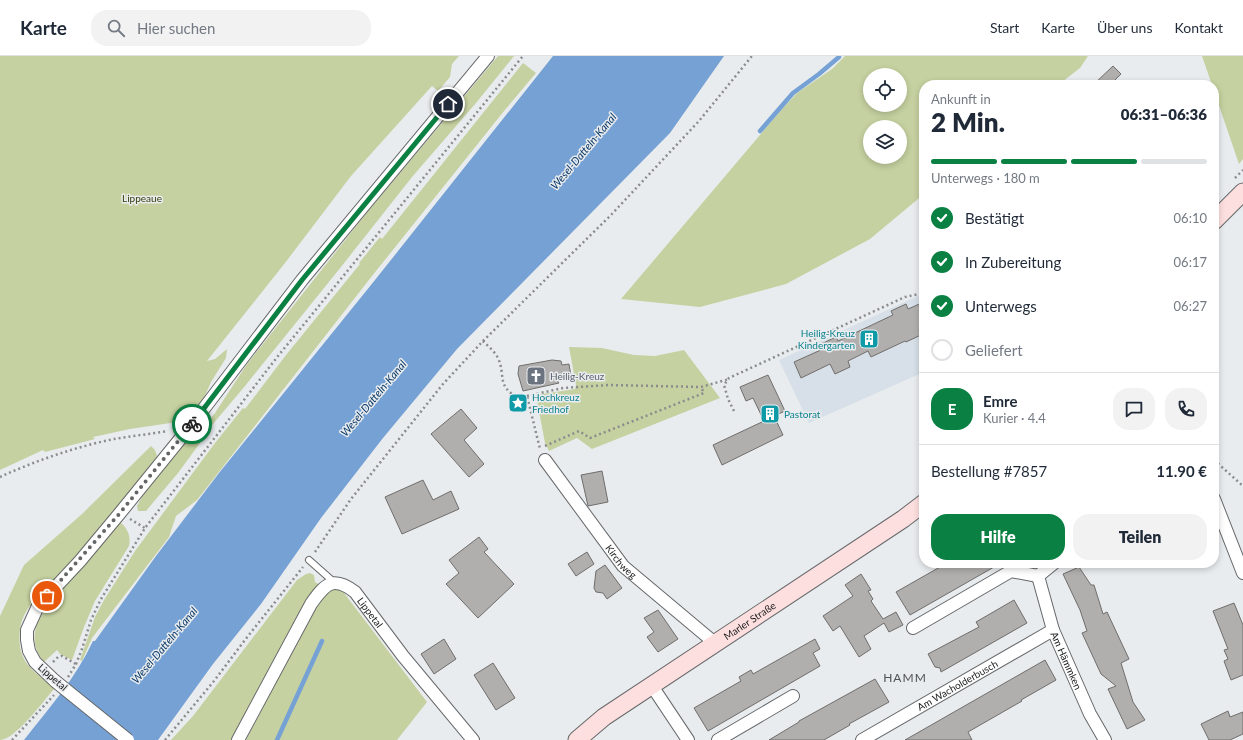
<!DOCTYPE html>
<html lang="de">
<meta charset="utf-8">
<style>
body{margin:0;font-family:Lato,sans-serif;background:#f2f2f3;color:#1f2937;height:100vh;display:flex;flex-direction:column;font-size:15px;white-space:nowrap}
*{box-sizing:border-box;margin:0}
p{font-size:13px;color:#747a83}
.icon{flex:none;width:22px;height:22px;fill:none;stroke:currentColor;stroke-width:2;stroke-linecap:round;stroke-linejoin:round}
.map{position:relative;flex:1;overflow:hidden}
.details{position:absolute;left:919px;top:24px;width:300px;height:488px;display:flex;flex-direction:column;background:#fff;border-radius:16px;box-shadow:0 2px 6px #0003}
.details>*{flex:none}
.tools{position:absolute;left:863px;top:12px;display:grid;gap:8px}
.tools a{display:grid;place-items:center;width:44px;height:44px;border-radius:50%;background:#fff;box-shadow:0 2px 6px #0003;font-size:20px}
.pin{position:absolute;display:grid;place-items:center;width:34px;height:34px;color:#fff;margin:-17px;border:2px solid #fff;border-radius:50%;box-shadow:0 1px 4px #0007}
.courier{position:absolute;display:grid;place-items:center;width:40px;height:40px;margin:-20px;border:3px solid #0b8043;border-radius:50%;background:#fff;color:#222;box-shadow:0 1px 5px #0007}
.summary em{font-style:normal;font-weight:800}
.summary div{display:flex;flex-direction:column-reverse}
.summary{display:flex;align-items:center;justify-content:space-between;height:68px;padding:0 12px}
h1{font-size:26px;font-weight:800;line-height:30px}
.bar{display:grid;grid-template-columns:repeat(4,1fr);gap:6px 4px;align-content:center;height:48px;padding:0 12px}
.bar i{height:5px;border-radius:3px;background:#e0e1e3}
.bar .selected{background:#0b8043}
.bar p{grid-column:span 4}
.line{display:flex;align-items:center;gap:10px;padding:0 12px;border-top:1px solid #e0e1e3}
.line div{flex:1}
.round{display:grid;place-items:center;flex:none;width:42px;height:42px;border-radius:16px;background:#f2f2f3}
ol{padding:0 12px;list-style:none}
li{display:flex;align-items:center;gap:12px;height:44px}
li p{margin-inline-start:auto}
li .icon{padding:4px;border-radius:50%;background:#0b8043;color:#fff;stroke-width:4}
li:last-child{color:#747a83}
li i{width:22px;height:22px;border:2px solid #e0e1e3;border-radius:50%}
.button{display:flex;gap:8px;margin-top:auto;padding:8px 12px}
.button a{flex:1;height:46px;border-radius:16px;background:#0b8043;color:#fff;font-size:16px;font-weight:800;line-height:46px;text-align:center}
.button a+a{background:#f2f2f3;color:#1f2937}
header{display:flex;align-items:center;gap:24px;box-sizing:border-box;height:56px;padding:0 20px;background:#fff;border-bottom:1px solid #e0e1e3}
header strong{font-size:19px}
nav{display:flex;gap:22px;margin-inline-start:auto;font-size:14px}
.search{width:280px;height:36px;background:#f2f2f3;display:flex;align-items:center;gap:10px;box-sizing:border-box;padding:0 14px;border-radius:16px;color:#747a83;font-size:15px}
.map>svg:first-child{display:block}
.built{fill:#d7e0e8}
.green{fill:#c5d1a0;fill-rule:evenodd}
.water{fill:#75a1d5}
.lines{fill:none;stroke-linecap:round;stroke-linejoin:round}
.stream{stroke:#75a1d5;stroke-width:4.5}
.building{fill:#b1afad;stroke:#706e6c}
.lane-casing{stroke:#66686a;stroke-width:8}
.street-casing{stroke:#66686a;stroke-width:14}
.secondary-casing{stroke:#66686a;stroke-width:19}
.path{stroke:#8a8c8e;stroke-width:2.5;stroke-dasharray:2 3;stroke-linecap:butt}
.lane{stroke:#fff;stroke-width:6}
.street{stroke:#fff;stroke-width:12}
.secondary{stroke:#fedfdf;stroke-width:17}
.street-bridge-casing{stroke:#66686a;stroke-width:14;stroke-linecap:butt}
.street-bridge{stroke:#fff;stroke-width:12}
.done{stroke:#636566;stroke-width:4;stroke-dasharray:0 7.2}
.route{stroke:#0b8043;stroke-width:5}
.labels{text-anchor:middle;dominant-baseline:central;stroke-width:3;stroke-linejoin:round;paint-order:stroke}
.park-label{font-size:10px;fill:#333c09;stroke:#e9ecee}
.culture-label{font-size:10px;fill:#0d838f;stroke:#e9ecee;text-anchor:start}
.worship-label{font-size:10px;fill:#5b616d;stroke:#e9ecee;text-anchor:start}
.street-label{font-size:10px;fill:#1b1c1d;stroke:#e9ecee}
.water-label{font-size:11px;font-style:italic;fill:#083868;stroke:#e9ecee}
.quarter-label{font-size:12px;letter-spacing:1px;fill:#4f5254;stroke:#e9ecee}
</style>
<header>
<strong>Karte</strong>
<div class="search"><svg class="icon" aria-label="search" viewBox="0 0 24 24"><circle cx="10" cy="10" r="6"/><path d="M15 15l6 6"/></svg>Hier suchen</div>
<nav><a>Start</a><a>Karte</a><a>Über uns</a><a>Kontakt</a></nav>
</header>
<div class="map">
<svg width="1243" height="684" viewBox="0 0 1243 684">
<rect width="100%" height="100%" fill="#e9ecee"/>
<path class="built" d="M922,238H924V316L809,367L779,304Z"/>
<path class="green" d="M0,0H459L452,8L450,21L438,35L432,30L351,120L285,207L207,305L215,303L227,293L226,302L211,326L204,342L205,346L193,361L184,365L130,373L93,381L95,383L45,396L43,394L0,414Z
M498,0H514L476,47L412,121L341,211L245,330L202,381L200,387L178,417L146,455H138L137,450L145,435L185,387L195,382L215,357L247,308L369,154Z
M845,0H1088L1080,12L1058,29H924V138L870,183L786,228L700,251L621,243L782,53L797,37L832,13ZM870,19H900V49H870ZM870,71H900V101H870Z
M1202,0H1243V103L1239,108L1214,35V29H1212Z
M523,7L536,17L504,55L372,220L197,444L176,460L169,481L92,582L82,605L80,604L95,561L104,544L135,495L215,387L243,352L245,353L286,299L360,208L359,207L380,181L382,183Z
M569,291L602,292L634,299L655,300L684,294L720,342L592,393L577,382L549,395L545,387L536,339L575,333L576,329Z
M151,390L155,394L157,400L152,409C132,433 113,458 93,482C82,494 71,506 60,518C45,534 22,551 20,574C16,607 34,615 55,632C44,644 15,684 0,684V560L24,509L82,458Z
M121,467C128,473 131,481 129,490L95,545L84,571L72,604L60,598L57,594L44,606C31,589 32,575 43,557L115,470Z
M310,517L314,519L315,526L320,529L231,684H171L193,660L297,524L306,518Z
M329,533H341L427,646L397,684H246L315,552Z"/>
<path class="water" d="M553,0H724L670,77L457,293L383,382L321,462L261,548L213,608L158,684H24C49,652 76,622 93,585H95L156,500L219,417L375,224Z"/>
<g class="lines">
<path class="stream" d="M760,75L793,37L819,18L839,1
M277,684L322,585"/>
</g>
<path class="building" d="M1113,10L1121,18L1110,29H1093Z
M924,246V272L919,274L921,279L906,286L905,285L871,301L868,295L848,305L850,311L835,318L830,308L801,322L794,306L823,293L821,288L836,281L838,285L893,259L891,255L906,248L908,253Z
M552,304L561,305L562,309L569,308L571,320L555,322L559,327L523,335L518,318L519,310Z
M768,319L785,355L774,360L783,379L722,409L713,389L764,365L753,342L746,345L740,331Z
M461,353L477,372L464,384L484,408L469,421L431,378Z
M602,415L608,446L588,450L581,419Z
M423,424L433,444L451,435L459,453L402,478L385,441Z
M479,481L488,493L484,496L514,528L478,562L446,528L459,517L449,504Z
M587,496L594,508L576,520L568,508Z
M947,507H1001L910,559L896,536Z
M605,509L622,532L607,543L603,537L596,536L594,532L596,515Z
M1079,511L1091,529H1094L1103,558L1107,556L1129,603L1121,607L1133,646L1145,664L1127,673L1108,633L1116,630L1101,618L1082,577L1087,575L1080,554L1063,518Z
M861,518L871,534L868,535L873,543L871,545L883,563L896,556L903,569L889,576L884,567L864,580L871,593L859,601L840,570L833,575L823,560L853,540L845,529Z
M1014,544L1027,567L941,616L940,612L935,611L928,598L979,571L976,566Z
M1234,547L1243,569V619L1231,624L1224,605L1228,603L1224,594L1228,593L1213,555Z
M658,554L678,583L658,596L647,581L654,576L644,562Z
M444,583L456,603L434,618L421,598Z
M815,583L820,593L813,597L820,610L708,675L694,652L741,625L739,621L751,614L753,618Z
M1045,604L1056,624L1021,644L1022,645L968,676L972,684H905Z
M493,607L515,642L496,654L474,619Z
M875,623L889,646L849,668L850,669L824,684H769L799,666V665Z
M1228,655L1230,661L1243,656V678L1230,684H1209L1201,668Z"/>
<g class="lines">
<defs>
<path id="lane" d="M309,504L335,527"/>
<g id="street">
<path id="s1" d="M545,404L623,510L716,588"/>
<path d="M1214,443L1243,517"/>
<path id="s2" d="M1054,507L1038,520L1053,574L1090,658L1105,684"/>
<path d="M913,572L1011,515L1038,520"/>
<path d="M55,625L35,606L29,595L27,584V574L38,550L80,505L120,457L189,372L302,224L488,0"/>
<path d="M652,630L688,684"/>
<path id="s3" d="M238,684L311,548C325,528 333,519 355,536L403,600L473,684"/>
<path d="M718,684L793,640"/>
<path id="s4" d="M862,684L1053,574"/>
</g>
<g id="secondary">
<path d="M1214,165L1243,136"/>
<path id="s5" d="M577,684L604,661L903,463L924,447"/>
</g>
</defs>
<use href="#lane" class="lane-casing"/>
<use href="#street" class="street-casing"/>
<use href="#secondary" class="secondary-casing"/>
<path class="path" d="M1235,122L1243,114
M483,285C488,290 495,296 498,302C506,320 496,329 518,342L527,340L540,393
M527,340L563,332L609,329L701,331L729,323
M734,355L728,343L724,329L729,322L905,241L924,237
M545,390L579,375L590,382L704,337L701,331
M1214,404L1243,430
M0,421C35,405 75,391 114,383C132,380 150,378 168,375
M130,463L145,472
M315,496L351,443L443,328L483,285L611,159L699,65L752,0
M53,606L58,601L62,600L76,608
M68,621L76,608L82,593L91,564L101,543L145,472L278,300L523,0
M12,684L54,639
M165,684L214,625L248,580L303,511"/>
<use href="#lane" class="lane"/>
<use href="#street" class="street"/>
<use href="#secondary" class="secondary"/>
<defs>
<path id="street-bridge" d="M55,625L128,684"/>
</defs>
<use href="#street-bridge" class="street-bridge-casing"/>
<use href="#street-bridge" class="street-bridge"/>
</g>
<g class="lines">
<path class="done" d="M47,540L120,457L192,368"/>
<path class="route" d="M192,368L302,224L448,48"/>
</g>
<defs>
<symbol id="building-square" viewBox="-11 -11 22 22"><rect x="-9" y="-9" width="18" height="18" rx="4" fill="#0f9aa8" stroke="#e9ecee"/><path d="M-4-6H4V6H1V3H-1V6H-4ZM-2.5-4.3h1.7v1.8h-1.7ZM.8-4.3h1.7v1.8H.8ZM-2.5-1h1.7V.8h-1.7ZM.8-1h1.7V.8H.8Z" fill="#fff"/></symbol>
<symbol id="church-square" viewBox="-11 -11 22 22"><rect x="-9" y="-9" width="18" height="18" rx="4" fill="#6b7280" stroke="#e9ecee"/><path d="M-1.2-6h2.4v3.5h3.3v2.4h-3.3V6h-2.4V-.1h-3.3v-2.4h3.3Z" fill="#fff"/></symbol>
<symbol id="sight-square" viewBox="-11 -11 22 22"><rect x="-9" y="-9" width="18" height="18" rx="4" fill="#0f9aa8" stroke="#e9ecee"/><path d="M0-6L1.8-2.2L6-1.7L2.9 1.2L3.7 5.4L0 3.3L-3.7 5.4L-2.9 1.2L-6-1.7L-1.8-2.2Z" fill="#fff"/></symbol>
</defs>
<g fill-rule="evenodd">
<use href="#building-square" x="858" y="272" width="22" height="22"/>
<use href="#church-square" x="525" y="309" width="22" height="22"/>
<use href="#sight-square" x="507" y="336" width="22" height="22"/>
<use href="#building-square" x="759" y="347" width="22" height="22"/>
</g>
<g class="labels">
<g class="park-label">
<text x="142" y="142">Lippeaue</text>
</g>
<g class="culture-label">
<text x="855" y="277" text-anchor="end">Heilig-Kreuz<tspan x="855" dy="12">Kindergarten</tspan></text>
<text x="532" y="341">Hochkreuz<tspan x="532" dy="12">Friedhof</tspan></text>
<text x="784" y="358">Pastorat</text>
</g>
<g class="worship-label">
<text x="550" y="320">Heilig-Kreuz</text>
</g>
<g class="street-label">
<text stroke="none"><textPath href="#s1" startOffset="127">Kirchweg</textPath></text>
<text stroke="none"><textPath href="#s3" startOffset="235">Lippetal</textPath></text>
<text stroke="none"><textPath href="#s5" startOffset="210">Marler Straße</textPath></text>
<text stroke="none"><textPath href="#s2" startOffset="110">Am Hämmken</textPath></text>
<text transform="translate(53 621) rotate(41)">Lippetal</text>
<text stroke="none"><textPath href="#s4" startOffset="110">Am Wacholderbusch</textPath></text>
</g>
<g class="water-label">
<text transform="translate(583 95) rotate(-50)">Wesel-Datteln-Kanal</text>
<text transform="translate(373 342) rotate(-50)">Wesel-Datteln-Kanal</text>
<text transform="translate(164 589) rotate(-50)">Wesel-Datteln-Kanal</text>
</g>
<g class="quarter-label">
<text x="905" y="621">HAMM</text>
</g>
</g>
</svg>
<div class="tools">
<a><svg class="icon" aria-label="locate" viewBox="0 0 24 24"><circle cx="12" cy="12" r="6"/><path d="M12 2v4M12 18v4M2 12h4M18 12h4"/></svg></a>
<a><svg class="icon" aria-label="layers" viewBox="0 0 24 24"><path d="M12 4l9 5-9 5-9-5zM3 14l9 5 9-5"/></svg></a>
</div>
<div class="pin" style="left:47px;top:540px;background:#ea580c"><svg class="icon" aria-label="bag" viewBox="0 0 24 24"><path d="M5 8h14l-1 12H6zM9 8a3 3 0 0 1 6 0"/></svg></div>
<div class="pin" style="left:448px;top:48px;background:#1f2937"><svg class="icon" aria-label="home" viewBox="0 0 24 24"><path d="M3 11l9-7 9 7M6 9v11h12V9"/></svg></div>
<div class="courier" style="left:192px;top:368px"><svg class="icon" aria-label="bike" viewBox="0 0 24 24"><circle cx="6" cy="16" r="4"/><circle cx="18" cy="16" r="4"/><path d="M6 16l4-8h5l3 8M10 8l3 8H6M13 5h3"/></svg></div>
<section class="details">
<div class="summary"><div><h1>2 Min.</h1><p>Ankunft in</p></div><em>06:31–06:36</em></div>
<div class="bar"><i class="selected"></i><i class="selected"></i><i class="selected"></i><i></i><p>Unterwegs · 180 m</p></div>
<ol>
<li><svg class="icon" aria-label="check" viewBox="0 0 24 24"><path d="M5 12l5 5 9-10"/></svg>Bestätigt<p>06:10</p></li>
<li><svg class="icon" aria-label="check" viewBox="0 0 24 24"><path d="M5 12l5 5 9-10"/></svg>In Zubereitung<p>06:17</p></li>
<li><svg class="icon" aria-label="check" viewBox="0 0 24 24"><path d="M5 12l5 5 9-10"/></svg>Unterwegs<p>06:27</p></li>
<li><i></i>Geliefert</li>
</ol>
<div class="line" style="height:72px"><b class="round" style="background:#0b8043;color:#fff">E</b><div><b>Emre</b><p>Kurier · 4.4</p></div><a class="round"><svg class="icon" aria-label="chat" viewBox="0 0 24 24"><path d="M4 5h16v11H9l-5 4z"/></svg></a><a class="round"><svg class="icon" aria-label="phone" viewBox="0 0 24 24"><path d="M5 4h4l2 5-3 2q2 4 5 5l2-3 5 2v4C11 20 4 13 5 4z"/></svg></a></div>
<div class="line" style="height:52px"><div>Bestellung #7857</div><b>11.90 €</b></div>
<div class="button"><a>Hilfe</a><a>Teilen</a></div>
</section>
</div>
